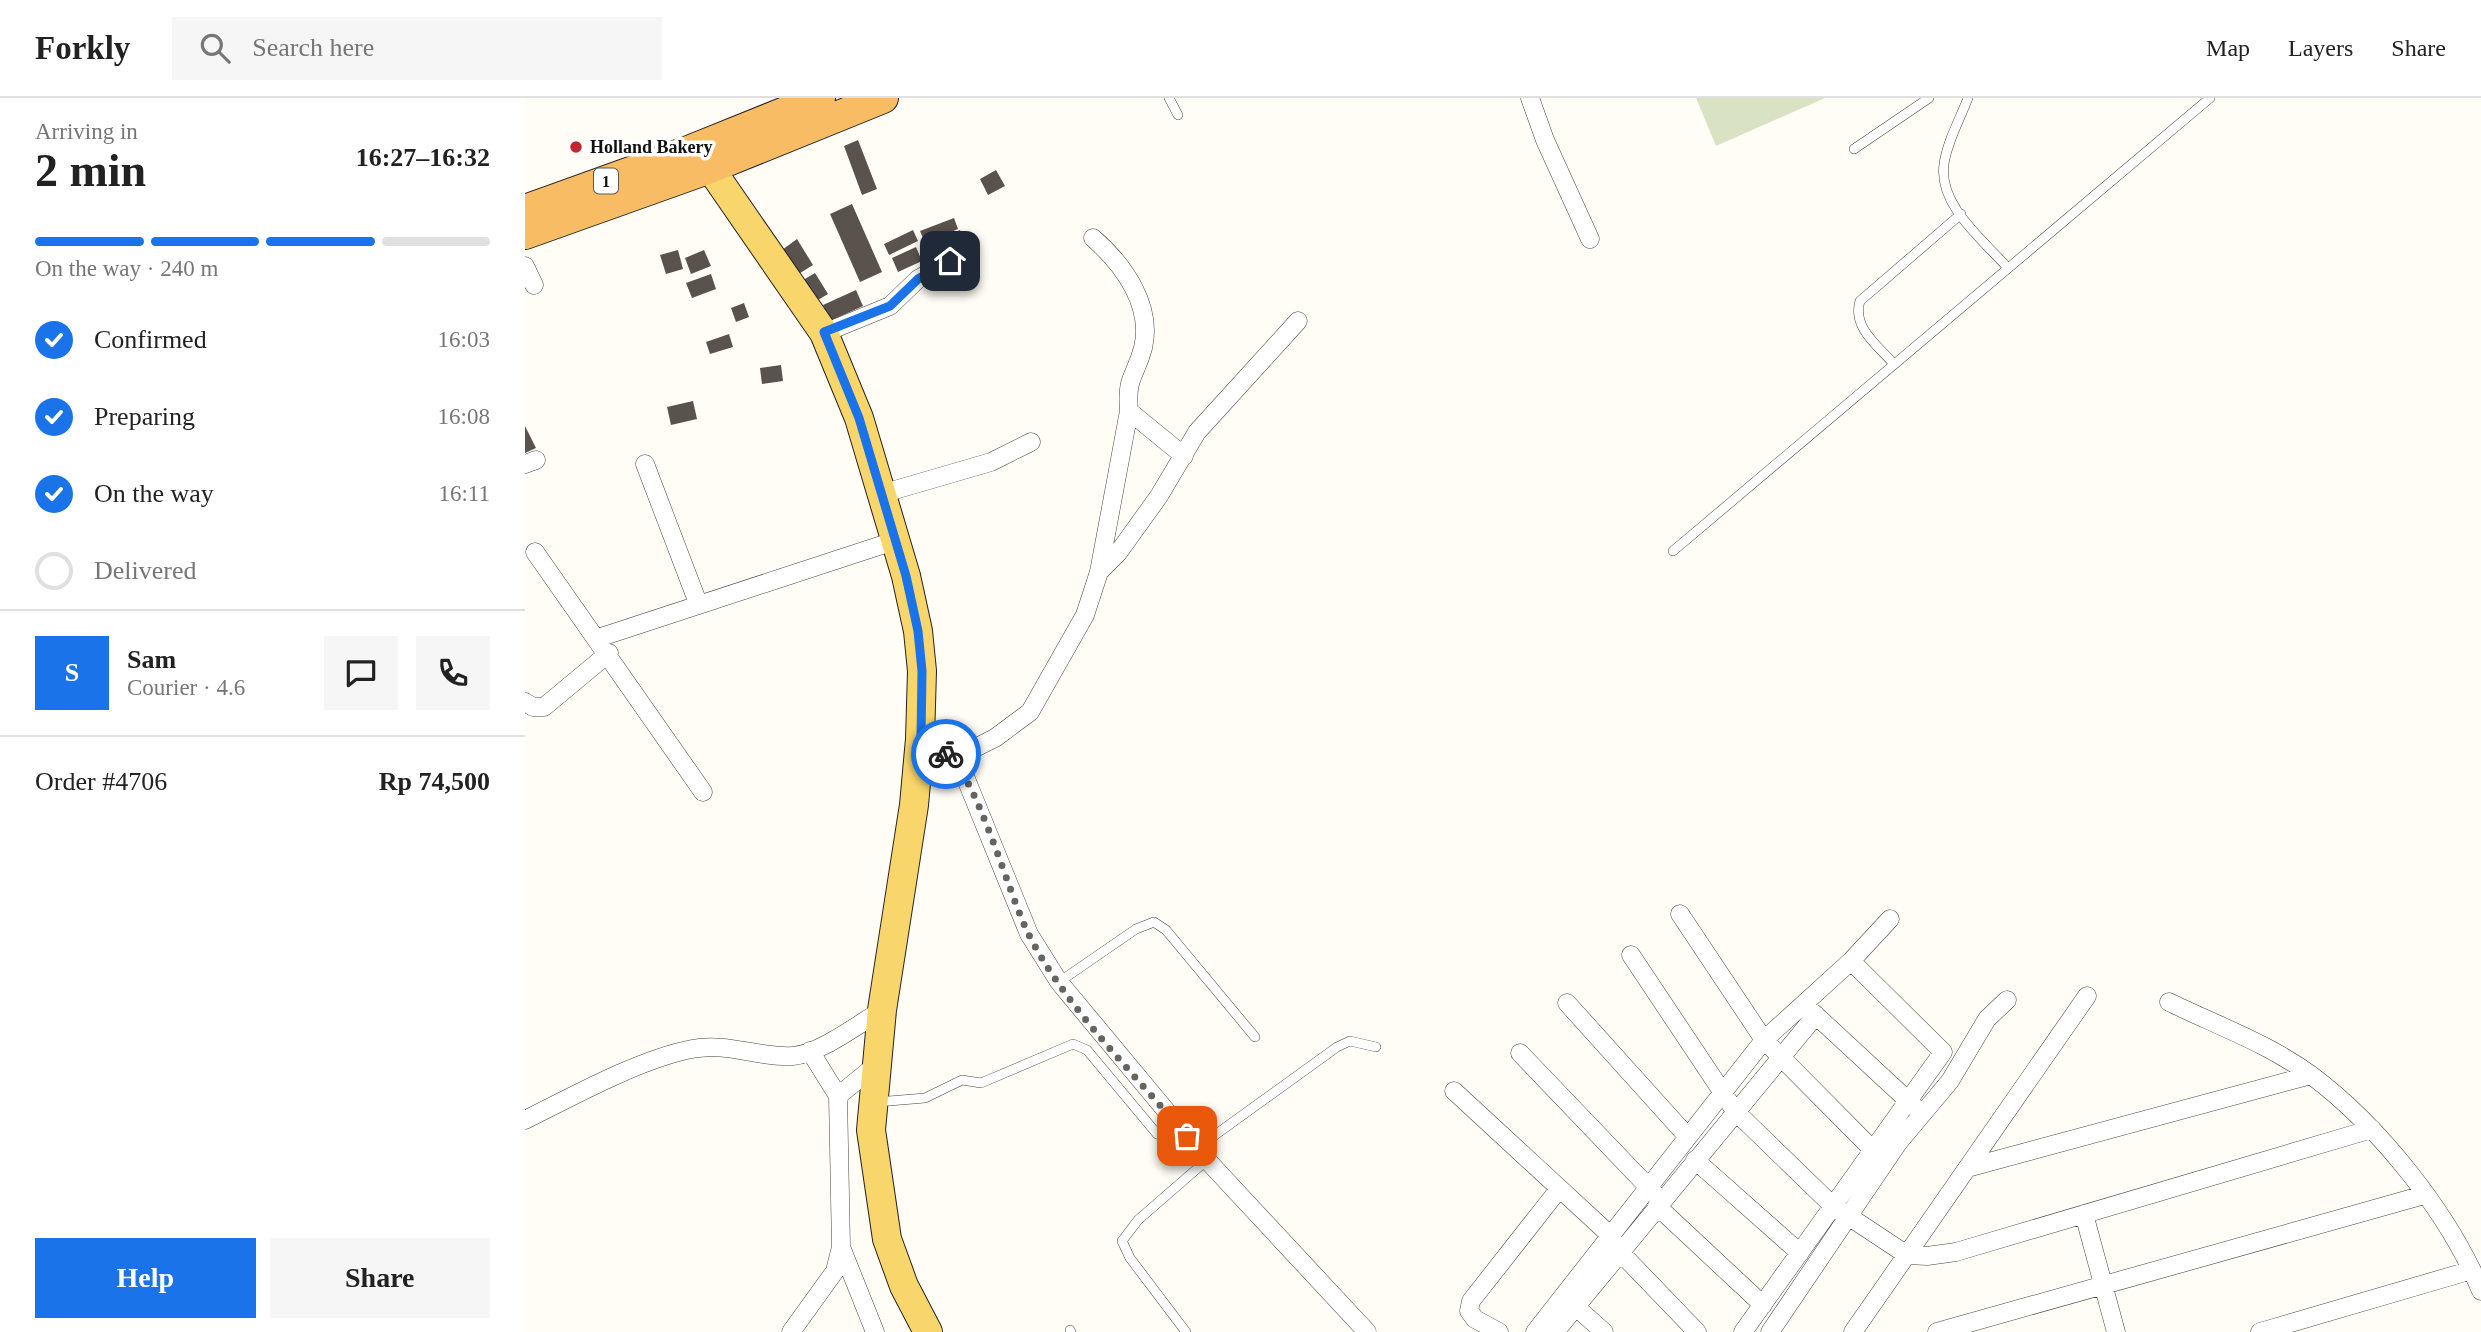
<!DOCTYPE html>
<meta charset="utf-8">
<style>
body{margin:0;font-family:"Times New Roman",serif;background:#f6f6f6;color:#222;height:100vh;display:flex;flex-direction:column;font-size:26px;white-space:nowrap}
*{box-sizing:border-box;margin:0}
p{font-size:23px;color:#767676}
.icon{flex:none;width:38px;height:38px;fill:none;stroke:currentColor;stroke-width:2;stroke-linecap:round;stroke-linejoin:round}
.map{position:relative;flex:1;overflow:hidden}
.side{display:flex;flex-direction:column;background:#fff;width:525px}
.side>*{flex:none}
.pin{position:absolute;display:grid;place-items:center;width:60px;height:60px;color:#fff;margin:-30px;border-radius:14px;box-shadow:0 4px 10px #0006}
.courier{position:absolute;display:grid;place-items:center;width:70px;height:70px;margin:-35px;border:5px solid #1a73e8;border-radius:50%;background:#fff;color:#222;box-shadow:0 2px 9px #0007}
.overview em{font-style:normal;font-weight:800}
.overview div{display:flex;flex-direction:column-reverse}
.overview{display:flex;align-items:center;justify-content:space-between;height:119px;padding:0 35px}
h1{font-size:46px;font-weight:800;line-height:52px}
.bar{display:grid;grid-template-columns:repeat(4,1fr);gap:10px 7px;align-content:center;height:84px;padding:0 35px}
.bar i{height:9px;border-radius:5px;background:#e0e0e0}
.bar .selected{background:#1a73e8}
.bar p{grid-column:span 4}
.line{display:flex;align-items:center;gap:18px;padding:0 35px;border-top:2px solid #e0e0e0}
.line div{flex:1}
.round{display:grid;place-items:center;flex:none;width:74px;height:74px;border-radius:0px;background:#f6f6f6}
ol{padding:0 35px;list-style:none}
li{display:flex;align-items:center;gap:21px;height:77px}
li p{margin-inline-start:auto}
li .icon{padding:7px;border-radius:50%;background:#1a73e8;color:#fff;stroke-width:4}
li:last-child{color:#767676}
li i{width:38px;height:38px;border:4px solid #e0e0e0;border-radius:50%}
.action{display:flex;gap:14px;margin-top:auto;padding:14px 35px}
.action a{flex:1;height:80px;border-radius:0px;background:#1a73e8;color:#fff;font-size:28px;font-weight:800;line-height:80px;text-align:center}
.action a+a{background:#f6f6f6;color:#222}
header{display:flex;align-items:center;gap:42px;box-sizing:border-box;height:98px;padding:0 35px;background:#fff;border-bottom:2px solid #e0e0e0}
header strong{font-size:33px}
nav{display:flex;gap:38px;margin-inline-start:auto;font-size:24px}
.search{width:490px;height:63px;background:#f6f6f6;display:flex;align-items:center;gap:18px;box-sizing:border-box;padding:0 24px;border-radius:0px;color:#767676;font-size:26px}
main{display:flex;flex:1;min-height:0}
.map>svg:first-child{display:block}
.cemetery{fill:#d9e3c4}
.building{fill:#5a524d}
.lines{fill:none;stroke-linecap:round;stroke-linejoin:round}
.service-casing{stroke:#444;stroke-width:10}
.minor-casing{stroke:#444;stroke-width:19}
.primary-casing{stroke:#222;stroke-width:30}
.trunk-casing{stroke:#222;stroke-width:32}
.service{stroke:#fff;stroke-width:9}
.minor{stroke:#fff;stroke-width:18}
.primary{stroke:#f9d66b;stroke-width:28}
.trunk{stroke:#f7bc64;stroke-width:30}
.done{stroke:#646461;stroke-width:7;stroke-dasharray:0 12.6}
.route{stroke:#1a73e8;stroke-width:9}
.poi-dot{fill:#c4262e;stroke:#fff;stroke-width:2.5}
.labels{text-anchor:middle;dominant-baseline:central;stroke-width:7;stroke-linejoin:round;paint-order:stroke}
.shield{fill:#fff;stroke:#585858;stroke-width:2}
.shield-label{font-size:16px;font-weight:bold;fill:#111}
.poi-label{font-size:18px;font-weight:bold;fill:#111;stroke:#fff;text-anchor:start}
</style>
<header>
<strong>Forkly</strong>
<div class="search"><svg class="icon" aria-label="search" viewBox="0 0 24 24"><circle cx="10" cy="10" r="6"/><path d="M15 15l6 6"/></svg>Search here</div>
<nav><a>Map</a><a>Layers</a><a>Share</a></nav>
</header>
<main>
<section class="side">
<div class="overview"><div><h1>2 min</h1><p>Arriving in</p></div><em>16:27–16:32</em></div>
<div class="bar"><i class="selected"></i><i class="selected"></i><i class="selected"></i><i></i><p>On the way · 240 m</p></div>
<ol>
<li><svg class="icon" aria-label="check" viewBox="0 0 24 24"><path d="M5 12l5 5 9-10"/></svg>Confirmed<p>16:03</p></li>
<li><svg class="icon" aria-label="check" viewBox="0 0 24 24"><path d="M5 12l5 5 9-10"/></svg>Preparing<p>16:08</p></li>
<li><svg class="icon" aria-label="check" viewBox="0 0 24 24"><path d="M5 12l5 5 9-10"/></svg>On the way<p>16:11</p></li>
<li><i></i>Delivered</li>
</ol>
<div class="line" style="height:126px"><b class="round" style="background:#1a73e8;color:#fff">S</b><div><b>Sam</b><p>Courier · 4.6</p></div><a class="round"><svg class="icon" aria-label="chat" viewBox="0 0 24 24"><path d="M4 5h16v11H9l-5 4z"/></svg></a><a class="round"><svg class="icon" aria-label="phone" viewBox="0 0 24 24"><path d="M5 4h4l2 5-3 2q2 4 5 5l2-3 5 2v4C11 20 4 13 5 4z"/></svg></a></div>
<div class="line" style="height:91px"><div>Order #4706</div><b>Rp 74,500</b></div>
<div class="action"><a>Help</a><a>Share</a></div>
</section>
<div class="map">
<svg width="1956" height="1234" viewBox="0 0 1956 1234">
<rect width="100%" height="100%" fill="#fffdf5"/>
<path class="cemetery" d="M1171,0H1300L1191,48Z"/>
<path class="building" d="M333,42L352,91L337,97L319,48Z
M471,72L480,88L463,97L455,81Z
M327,106L357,174L335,184L305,116Z
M429,120L433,131L400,145L395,133Z
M388,132L393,143L364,157L359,146Z
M435,132L440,144L403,160L398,149Z
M272,141L288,167L272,177L257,152Z
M391,149L397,163L373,174L367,160Z
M153,152L158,171L141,176L135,157Z
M179,152L186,168L166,176L160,160Z
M290,175L303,196L286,206L273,185Z
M186,176L191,191L167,200L161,185Z
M331,192L338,208L305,223L298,207Z
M219,205L224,219L211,224L206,210Z
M204,236L208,249L185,256L181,244Z
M256,267L258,283L237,286L235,270Z
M168,303L172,321L146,327L142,309Z
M0,328L11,350L0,355Z"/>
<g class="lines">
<defs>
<path id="service" d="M644,0L653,17
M1443,0C1435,21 1422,44 1419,66C1413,107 1458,142 1482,169
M1329,51L1404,0
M1368,265C1352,247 1327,229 1335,203L1436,116
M1148,453L1685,0
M534,884L611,831L629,824L641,832L730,939
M352,1004L400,1000L437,982L456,985L548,946L562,952L632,1036L651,1025
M672,1050L812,949L825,943L851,949
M545,1232L546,1234
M661,1234L605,1160L597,1143L613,1122L682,1062"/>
<path id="minor" d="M1005,0L1020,42L1065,141
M568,140C599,167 628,208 618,250C610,280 601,278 604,313L659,358
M0,168L9,187
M299,235L365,208L393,181L445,152
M0,366L11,362
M120,366L173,505
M356,396L466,364L506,344
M10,454L178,694
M574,474L604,313
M73,540L369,443
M0,604L8,609H19L84,555
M395,641L428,661L441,681L504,836L534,884L682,1062L842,1234
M428,661L470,640L505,614L560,517L574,474L593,455L634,398L672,334L773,223
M1155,816L1239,942L1348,1052
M1106,857L1210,1013L1308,1108L1382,1157L1402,1158L1431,1154L1847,1031
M1644,904C1691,927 1744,946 1786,977C1854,1028 1924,1115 1956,1193
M1042,905L1162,1038
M1283,910L1391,1010
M285,953L313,998
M995,955L1129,1095
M929,993L1085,1137L1095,1154L1172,1234
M0,1022C48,998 115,961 167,951C202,944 234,960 268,958C294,956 334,926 357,912
M1170,1062L1275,1155
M1442,1070L1786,977
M1132,1108L1238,1207
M1559,1116L1591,1234
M316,1149L350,1234
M1051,1209L1079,1234
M266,1234L310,1173L316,1149L313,998L351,967
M974,1234L950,1221L944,1213L946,1203L1034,1091
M1010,1234L1239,942L1326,863L1365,821
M1030,1234L1291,917
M1218,1234L1418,954L1326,863
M1245,1234L1373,1045L1425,983L1462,921L1482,902
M1328,1234L1562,898
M1412,1234L1899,1097
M1735,1234L1947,1172"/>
<path id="primary" d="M185,70L299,235L334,320L381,478L393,533L397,573L395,641L389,707L357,912L346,1032L362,1141L379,1188L403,1234"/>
<path id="trunk" d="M0,112L161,54L295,0
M0,136L185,70L358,0"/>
</defs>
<use href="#service" class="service-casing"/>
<use href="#minor" class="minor-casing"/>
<use href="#primary" class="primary-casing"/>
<use href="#trunk" class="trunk-casing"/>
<use href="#service" class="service"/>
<use href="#minor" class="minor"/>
<use href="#primary" class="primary"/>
<use href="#trunk" class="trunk"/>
</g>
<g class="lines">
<path class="done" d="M421,656C451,675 484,797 503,835C538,906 610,977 662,1038"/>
<path class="route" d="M421,656L396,640L397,573L393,533L381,478L334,320L299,234L365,208L393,181L425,163"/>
</g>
<circle class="poi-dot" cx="51" cy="49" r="7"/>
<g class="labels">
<rect class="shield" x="69" y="70.5" width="24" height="25" rx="5"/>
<g class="shield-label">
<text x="81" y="83">1</text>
</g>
<g class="poi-label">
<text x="65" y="49">Holland Bakery</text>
</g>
</g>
</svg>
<div class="pin" style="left:662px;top:1038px;background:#ea580c"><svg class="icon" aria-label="bag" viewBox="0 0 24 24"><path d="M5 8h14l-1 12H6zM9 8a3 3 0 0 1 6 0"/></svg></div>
<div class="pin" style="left:425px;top:163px;background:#1f2937"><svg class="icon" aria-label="home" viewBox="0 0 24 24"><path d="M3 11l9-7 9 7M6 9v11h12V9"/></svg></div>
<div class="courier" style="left:421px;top:656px"><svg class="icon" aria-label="bike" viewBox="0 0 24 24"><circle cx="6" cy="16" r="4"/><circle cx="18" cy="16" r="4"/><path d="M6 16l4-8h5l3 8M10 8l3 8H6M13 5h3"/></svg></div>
</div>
</main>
